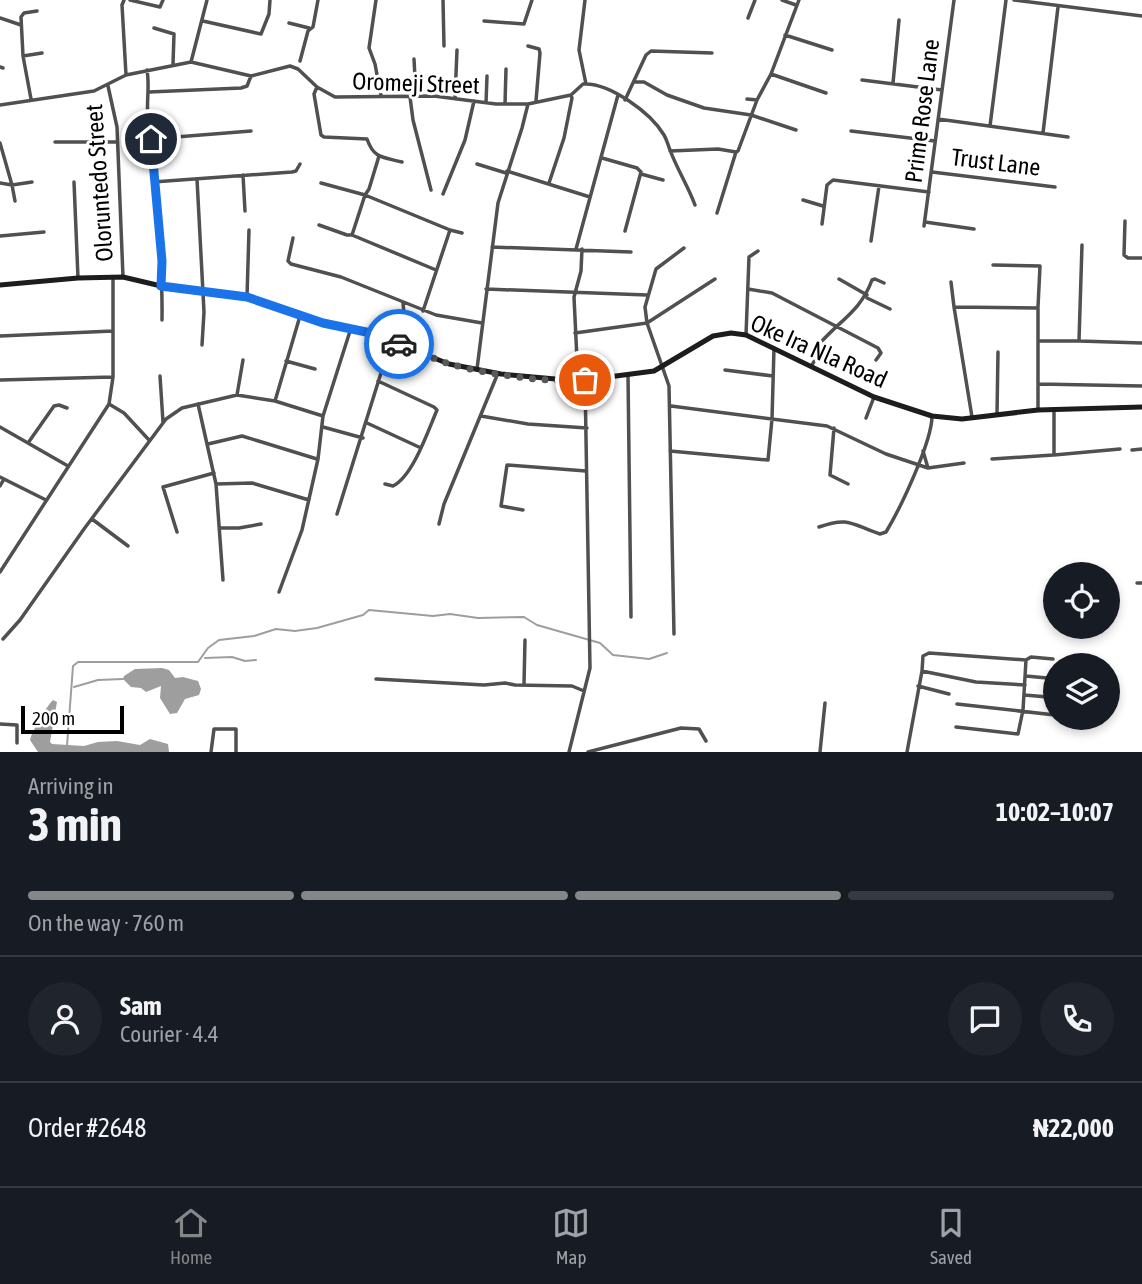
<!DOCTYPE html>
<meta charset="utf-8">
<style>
body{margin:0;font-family:"Asap Condensed",sans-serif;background:#20242c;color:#f1f3f6;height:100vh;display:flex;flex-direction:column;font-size:26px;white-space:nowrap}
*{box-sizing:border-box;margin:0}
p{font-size:23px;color:#9ea1a6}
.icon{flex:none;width:38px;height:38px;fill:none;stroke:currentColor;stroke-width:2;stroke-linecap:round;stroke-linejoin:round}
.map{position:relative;height:752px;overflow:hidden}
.panel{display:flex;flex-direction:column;background:#171b24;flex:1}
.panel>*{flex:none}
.buttons{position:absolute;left:1043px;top:562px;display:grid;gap:14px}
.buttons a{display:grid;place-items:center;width:77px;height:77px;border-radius:50%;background:#171b24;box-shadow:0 4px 10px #0003;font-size:35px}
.scale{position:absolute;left:21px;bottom:18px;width:103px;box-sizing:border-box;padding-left:7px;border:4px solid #000;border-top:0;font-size:19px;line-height:24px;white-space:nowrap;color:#000;-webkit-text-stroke:5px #fff;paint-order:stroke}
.pin{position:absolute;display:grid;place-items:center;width:60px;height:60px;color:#fff;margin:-30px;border:4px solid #fff;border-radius:50%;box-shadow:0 2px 7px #0007}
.courier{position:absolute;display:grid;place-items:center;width:70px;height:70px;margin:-35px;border:5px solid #1a73e8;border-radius:50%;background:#fff;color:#222;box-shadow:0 2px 9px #0007}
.overview em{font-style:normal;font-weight:700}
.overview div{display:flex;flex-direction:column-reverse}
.overview{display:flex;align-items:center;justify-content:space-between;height:119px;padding:0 28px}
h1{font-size:46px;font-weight:700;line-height:52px}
.bar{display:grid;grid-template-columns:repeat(4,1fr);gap:10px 7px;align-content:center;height:84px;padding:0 28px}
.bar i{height:9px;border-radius:5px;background:#363941}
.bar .active{background:#858687}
.bar p{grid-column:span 4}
.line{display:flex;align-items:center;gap:18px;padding:0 28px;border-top:2px solid #363941}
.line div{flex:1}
.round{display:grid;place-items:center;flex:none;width:74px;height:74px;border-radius:37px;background:#20242c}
.tab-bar{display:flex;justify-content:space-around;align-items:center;height:98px;border-top:2px solid #363941;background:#171b24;font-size:19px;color:#9ea1a6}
.tab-bar a{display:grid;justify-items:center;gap:4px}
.tab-bar .active{color:#858687}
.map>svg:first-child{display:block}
.water{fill:#9e9e9e}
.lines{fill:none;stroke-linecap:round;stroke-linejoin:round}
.stream{stroke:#9e9e9e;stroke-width:2}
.street{stroke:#505050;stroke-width:3.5}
.secondary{stroke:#1d1d1d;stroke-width:5}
.done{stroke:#595959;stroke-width:7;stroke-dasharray:0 12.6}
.route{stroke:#1a73e8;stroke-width:9}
.labels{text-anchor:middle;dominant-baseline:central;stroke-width:6;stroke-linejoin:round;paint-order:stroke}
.street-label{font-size:24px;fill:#000;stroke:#fff}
</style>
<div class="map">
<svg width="1142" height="752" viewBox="0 0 1142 752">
<rect width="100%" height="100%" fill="#fff"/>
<path class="water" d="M162,668L169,670L175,678L183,677L198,681L201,689L199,695L185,699L177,713L170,714L160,698L161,686L146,692L141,688L131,687L123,679L124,676L135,669Z
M53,700L57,702L50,742L52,744L84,746L98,742L117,741L140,745L150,739L168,744L169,752H38L30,740C32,731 46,707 53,700Z"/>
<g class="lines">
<path class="stream" d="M205,658L232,657L245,661L256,660
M74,687L98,680L123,679
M67,746L73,666L78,662H198L208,648L219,640L254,636L276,629L295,631L317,628L363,615L369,610L433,616L450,614L478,618L524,617L537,625L600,643L613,655L649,659L667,653"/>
<path class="street" d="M124,0L122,5L126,75
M130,0L160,7L163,0
M376,0L369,48L375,64L381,96
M443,0L444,46
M585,0L579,50L586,84
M782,0L796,5
M1014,0L1142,16
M0,18L21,25
M748,18L755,0
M203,21L261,34L269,14L270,0
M484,21L524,24L532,0
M289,23L309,28
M154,28L174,34L173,64
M785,35L832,50
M528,46L539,49L540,53L536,101
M23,56L42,53
M414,59L416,97
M300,61L308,31L313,27L318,0
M191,62L207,0
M0,67L3,68
M147,70C150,87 146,102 148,119C153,186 163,252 162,320
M771,74L826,93
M862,80L942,90
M635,82H644L667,95L704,108L751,115L796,130
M893,83L899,20
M108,86L117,127L123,277
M317,87L314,94L321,135L324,137L367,139C374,159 383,157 402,162
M149,92L241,88L247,86L251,76
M410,97L413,120L431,190
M455,98L457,50
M31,99L23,56L21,17L24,13L37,11
M747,99L757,100
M625,100L646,55L651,51L712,53
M486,103L487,76
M505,104L506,69
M0,105L94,91L126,75L191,62L251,76L290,66L298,69L317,87L335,97L434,96L496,104H528L571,95L583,84C609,82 651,113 664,135C667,140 668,145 670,150C677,169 688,186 695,205
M938,119L1068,137
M990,126L1006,0
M851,131L935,141
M1043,133L1058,7
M151,139L251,131
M55,142H117
M0,143L12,185L0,183
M670,151L718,149L736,152
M602,158L637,168L641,172L625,231
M477,164L506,173
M507,171L590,197
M932,172L1055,187
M641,174L663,180
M243,175L245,211
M197,179L204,312L202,345
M74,182L78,278
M153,182L292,172L296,171L300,164
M321,183L365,195L369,189L379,156
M549,183L564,138L572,98L571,95
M443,194L465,140L474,101
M803,200L823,206
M15,201L12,185L32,182
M717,213L736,152L738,151L757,100L771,74L799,0
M1125,221L1124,255L1128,258H1142
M925,222L974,229
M822,224L827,185L833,180L929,192
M319,225L347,235H352
M924,226L954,0
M0,236L44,232
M293,238L288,261L291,264L341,277L436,315L482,323
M871,241L879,186
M492,247L631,252
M576,249L618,95
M993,265L1040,266L1038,307
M436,270L352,235L365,195L450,230L462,233
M839,279L867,295
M951,282L954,307L1038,308V409
M486,289L647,295
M748,289L772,293L878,348L881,353L876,360
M247,297L249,230
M867,298L890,309
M403,303L407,346
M954,307L972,417
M423,311L450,230
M575,333L647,323L715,279
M746,335L749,257L758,251
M0,336L113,331
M1039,341H1079L1082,245
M1079,341L1142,343
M286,361L315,369
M811,366C818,359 816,348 822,341C842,319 861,310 872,280L875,279L884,283
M477,369L498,203L522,128L528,104
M725,370L773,376
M628,375L631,617
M160,376L163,422
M0,380L113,377
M378,381L434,407L437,410C428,431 413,476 393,486L385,484
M578,381L574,297L581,271L582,249
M1039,384L1142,386
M237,395L243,360
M275,401L300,316
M109,404L124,413L149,440
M198,404L216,484L223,580
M671,406L827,426L886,454L928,468L964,463
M1054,410V455L1120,449
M997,414L998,352
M481,416L528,424L587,428
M866,418L874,397
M367,423L421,448
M0,427L68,466
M323,427L363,438
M834,428L830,475L848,484
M28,443L54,406L59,405L67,408
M208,444L242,436L317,459
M1132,450L1142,449
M670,451L768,460L772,419L774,348
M923,451L928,468
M992,459L1053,455
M0,477L46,500
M216,484L252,483L309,500
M0,486L4,479
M523,510L501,506L507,465L586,471
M337,514L391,341
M92,519L128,546
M439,524L444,504L498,373
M819,527C850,516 852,525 880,534L886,532C900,509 932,442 932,416
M219,528H239L261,524
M177,532L163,487L214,473
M0,572L109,404L113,377V277
M1137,583H1142
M279,592L302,530L318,459L323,416L351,328
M674,634L669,386L647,323L645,307L656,269L684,248
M3,639L20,620L84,529L166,419L182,408L237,395L275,401L323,416
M1026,660L1031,657L1053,659
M922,671L923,656L929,653L1026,660L1023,710L1018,734L956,727
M1026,676L1047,678
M376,679L484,685L505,683L515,685L572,686L584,691
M524,684L525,640
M918,686L949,694
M1024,695L1048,697
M957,704L1055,715
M0,724L17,725V743
M211,752L214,729H236V752
M569,752L590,668L585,380
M588,752L681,728L699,729L706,741
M820,752L825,703
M907,752L922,671L976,682L1025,685"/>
<path class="secondary" d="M0,285L78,278L123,277L161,286L247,297L323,323L371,333L449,364L501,374L578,381L654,371L713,336L731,333L746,335L874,397L932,416L962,419L1038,410L1142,407"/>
</g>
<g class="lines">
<path class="done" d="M399,344C416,349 432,359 450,364C486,374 547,383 585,380"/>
<path class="route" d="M151,139L162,261L161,286L247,297L323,323L371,333L399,344"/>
</g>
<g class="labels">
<g class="street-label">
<text transform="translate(416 83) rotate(2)">Oromeji Street</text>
<text transform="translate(922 111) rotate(-83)">Prime Rose Lane</text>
<text transform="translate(996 162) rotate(7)">Trust Lane</text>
<text transform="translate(99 183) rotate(-94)">Oloruntedo Street</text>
<text transform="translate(819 351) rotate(24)">Oke Ira Nla Road</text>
</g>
</g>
</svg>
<div class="buttons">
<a><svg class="icon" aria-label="locate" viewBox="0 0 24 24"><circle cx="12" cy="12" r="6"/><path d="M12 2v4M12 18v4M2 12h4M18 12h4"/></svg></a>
<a><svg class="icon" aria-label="layers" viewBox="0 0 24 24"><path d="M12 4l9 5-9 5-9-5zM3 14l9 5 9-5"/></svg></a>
</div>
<div class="scale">200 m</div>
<div class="pin" style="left:585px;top:380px;background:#ea580c"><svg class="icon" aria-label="bag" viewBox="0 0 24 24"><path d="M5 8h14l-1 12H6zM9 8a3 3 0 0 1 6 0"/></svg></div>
<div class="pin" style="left:151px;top:139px;background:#1f2937"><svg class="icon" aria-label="home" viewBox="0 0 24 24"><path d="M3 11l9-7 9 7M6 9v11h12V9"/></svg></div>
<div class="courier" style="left:399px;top:344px"><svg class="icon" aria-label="car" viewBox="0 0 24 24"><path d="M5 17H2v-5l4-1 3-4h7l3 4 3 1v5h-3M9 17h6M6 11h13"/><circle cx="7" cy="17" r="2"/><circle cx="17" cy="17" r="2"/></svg></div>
</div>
<section class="panel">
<div class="overview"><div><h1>3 min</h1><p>Arriving in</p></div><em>10:02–10:07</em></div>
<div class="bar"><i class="active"></i><i class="active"></i><i class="active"></i><i></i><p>On the way · 760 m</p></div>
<div class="line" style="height:126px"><a class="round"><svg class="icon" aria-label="person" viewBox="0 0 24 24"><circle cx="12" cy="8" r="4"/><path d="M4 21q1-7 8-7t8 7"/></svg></a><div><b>Sam</b><p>Courier · 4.4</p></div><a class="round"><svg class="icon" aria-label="chat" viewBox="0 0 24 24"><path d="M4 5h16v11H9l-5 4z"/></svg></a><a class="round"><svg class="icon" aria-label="phone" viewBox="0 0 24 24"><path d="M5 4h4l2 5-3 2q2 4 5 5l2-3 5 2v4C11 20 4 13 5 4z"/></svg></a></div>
<div class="line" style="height:91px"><div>Order #2648</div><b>₦22,000</b></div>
</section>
<nav class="tab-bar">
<a class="active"><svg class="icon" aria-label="home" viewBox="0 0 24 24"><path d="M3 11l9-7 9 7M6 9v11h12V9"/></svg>Home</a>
<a><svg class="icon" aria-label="map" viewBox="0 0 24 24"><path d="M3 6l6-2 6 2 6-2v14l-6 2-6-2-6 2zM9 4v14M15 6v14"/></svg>Map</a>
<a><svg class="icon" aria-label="saved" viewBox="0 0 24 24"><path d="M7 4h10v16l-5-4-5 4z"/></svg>Saved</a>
</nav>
